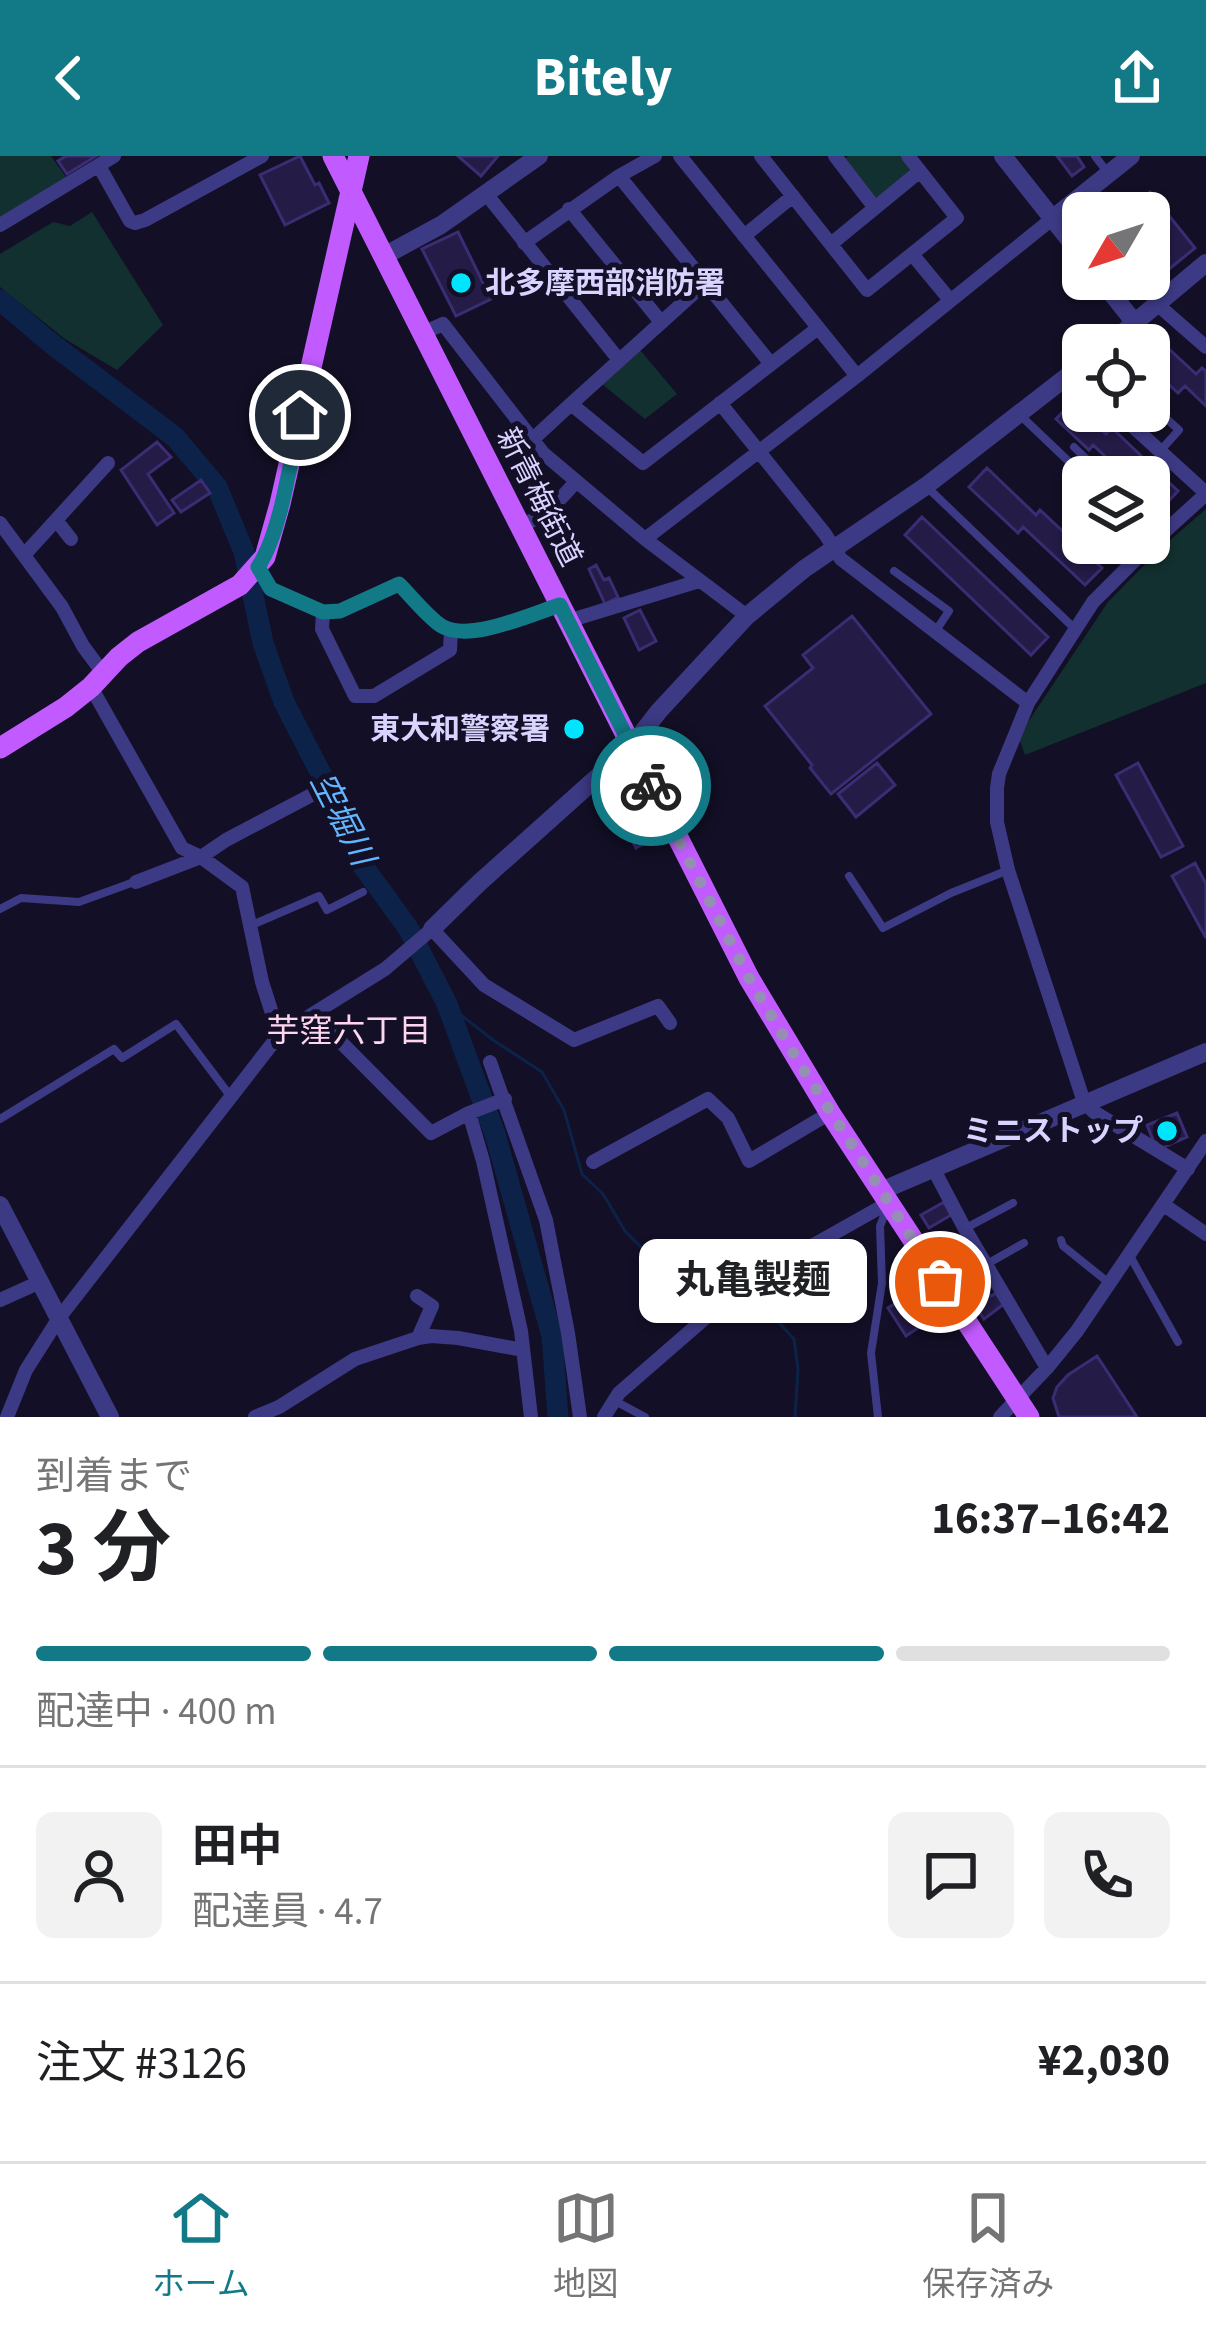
<!DOCTYPE html>
<html lang="ja">
<meta charset="utf-8">
<style>
body{margin:0;font-family:"Source Sans 3","Noto Sans JP",sans-serif;background:#f2f2f2;color:#202124;height:100vh;display:flex;flex-direction:column;font-size:45px;white-space:nowrap}
*{box-sizing:border-box;margin:0}
p{font-size:39px;color:#757577}
.icon{flex:none;width:66px;height:66px;fill:none;stroke:currentColor;stroke-width:2;stroke-linecap:round;stroke-linejoin:round}
.map{position:relative;height:1261px;overflow:hidden}
.drawer{display:flex;flex-direction:column;background:#fff;flex:1}
.drawer>*{flex:none}
.needle{width:78px;rotate:231deg}
.controls{position:absolute;left:1062px;top:36px;display:grid;gap:24px}
.controls a{display:grid;place-items:center;width:108px;height:108px;border-radius:18px;background:#fff;box-shadow:0 3px 9px #0004;font-size:60px}
.pin{position:absolute;display:grid;place-items:center;width:102px;height:102px;color:#fff;margin:-51px;border:6px solid #fff;border-radius:50%;box-shadow:0 3px 12px #0007}
.courier{position:absolute;display:grid;place-items:center;width:120px;height:120px;margin:-60px;border:9px solid #127987;border-radius:50%;background:#fff;color:#222;box-shadow:0 3px 15px #0007}
.bubble{position:absolute;height:84px;border-radius:18px;background:#fff;box-shadow:0 3px 9px #0004;font-size:39px;font-weight:700;line-height:84px;text-align:center}
.summary em{font-style:normal;font-weight:700}
.summary div{display:flex;flex-direction:column-reverse}
.summary{display:flex;align-items:center;justify-content:space-between;height:204px;padding:0 36px}
h1{font-size:78px;font-weight:700;line-height:90px}
.bar{display:grid;grid-template-columns:repeat(4,1fr);gap:18px 12px;align-content:center;height:144px;padding:0 36px}
.bar i{height:15px;border-radius:9px;background:#e0e0e0}
.bar .current{background:#127987}
.bar p{grid-column:span 4}
.line{display:flex;align-items:center;gap:30px;padding:0 36px;border-top:3px solid #e0e0e0}
.line div{flex:1}
.round{display:grid;place-items:center;flex:none;width:126px;height:126px;border-radius:18px;background:#f2f2f2}
header{display:flex;justify-content:space-between;align-items:center;height:156px;padding:0 36px;background:#127987;color:#fff;font-size:54px;font-weight:700}
.dock{display:flex;justify-content:space-around;align-items:center;height:168px;border-top:3px solid #e0e0e0;background:#fff;font-size:33px;color:#757577}
.dock a{display:grid;justify-items:center;gap:6px}
.dock .current{color:#127987}
.map>svg:first-child{display:block}
.green{fill:#12302f}
.lines{fill:none;stroke-linecap:round;stroke-linejoin:round}
.stream{stroke:#0c2248;stroke-width:3}
.river{stroke:#0c2248;stroke-width:21}
.building{fill:#241b47;stroke:#3b2d73;stroke-width:3}
.service{stroke:#3d3a85;stroke-width:8}
.minor{stroke:#3d3a85;stroke-width:14}
.tertiary{stroke:#3d3a85;stroke-width:18}
.primary{stroke:#c25bff;stroke-width:21}
.done{stroke:#948fb3;stroke-width:12;stroke-dasharray:0 21.6}
.route{stroke:#127987;stroke-width:15}
.poi-dot{fill:#00e5ff;stroke:#130f26;stroke-width:4.5}
.labels{text-anchor:middle;dominant-baseline:central;stroke-width:10;stroke-linejoin:round;paint-order:stroke}
.poi-label{font-size:30px;font-weight:bold;fill:#d9d4ff;stroke:#130f26;text-anchor:end}
.street-label{font-size:30px;fill:#d9d4ff;stroke:#130f26}
.water-label{font-size:33px;font-style:italic;fill:#62b6ff;stroke:#130f26}
.neighbourhood-label{font-size:33px;fill:#ffd6f0;stroke:#130f26}
</style>
<header><svg class="icon" aria-label="back" viewBox="0 0 24 24"><path d="M15 5l-7 7 7 7"/></svg>Bitely<svg class="icon" aria-label="share" viewBox="0 0 24 24"><path d="M12 15V3M7 8l5-5 5 5M5 13v7h14v-7"/></svg></header>
<div class="map">
<svg width="1206" height="1261" viewBox="0 0 1206 1261">
<rect width="100%" height="100%" fill="#130f26"/>
<path class="green" d="M0,0H51L67,22L0,64Z
M848,0H901L913,16L875,46L843,4Z
M92,56L163,169L117,214L65,183L0,131V98L53,66L70,70Z
M640,194L677,238L645,263L602,228Z
M1206,353V527L1025,599L1020,585L1028,566L1108,446L1161,392Z"/>
<g class="lines">
<path class="stream" d="M447,848L493,884L542,916L564,954L582,1018L603,1038L625,1075L643,1093L670,1086L704,1136L714,1142
M723,1146L728,1149L748,1133L794,1183L798,1213L795,1261"/>
<path class="river" d="M0,144L52,188L175,281L217,331L244,396L263,487L284,546L352,678L363,710L408,772L447,848L495,978L552,1180L558,1261"/>
</g>
<path class="building" d="M66,0H96L67,18L58,5Z
M300,0L315,29L319,27L329,47L285,69L260,19Z
M458,0H498L481,20Z
M1057,0H1077L1084,11L1072,20Z
M1150,36L1195,92L1136,140L1123,123H1149V57H1123Z
M458,76L491,143L456,160L422,93Z
M1154,179L1196,218L1202,212L1206,215V250L1185,230L1178,237L1149,210V189H1144Z
M1072,246L1106,278L1112,272L1178,335L1161,353L1149,342V321H1127L1093,289L1089,294L1056,263Z
M157,286L171,301L148,318L174,357L157,369L121,314Z
M987,312L1036,359L1040,354L1102,412L1085,429L1023,371L1018,377L969,331Z
M201,324L210,337L181,356L172,344Z
M922,361L1048,481L1031,499L905,379Z
M596,409L604,424L609,422L618,441L605,448L589,413Z
M640,454L656,485L639,494L624,462Z
M852,460L931,558L831,638L810,612L812,609L765,550L813,512L803,499Z
M877,607L895,629L856,661L838,638Z
M1138,607L1183,690L1161,701L1116,619Z
M622,636L647,686L636,692L610,642Z
M1195,707L1206,728V782L1172,720Z
M1177,957L1187,981L1166,990L1163,983L1154,987L1147,969Z
M944,1046L951,1059L929,1072L921,1059Z
M921,1131L939,1158L906,1180L888,1152Z
M996,1137L1004,1148L984,1163L974,1148L989,1138L991,1140Z
M1097,1200L1137,1261H1059L1053,1242L1057,1231L1068,1219Z"/>
<g class="lines">
<path class="service" d="M1095,0L1108,17
M1149,247L1179,274L1160,295
M1021,260L1085,321
M1074,291L1105,321
M929,333L1074,472
M894,415L949,455L935,476
M849,720L883,772L951,737L1006,715
M0,753L21,742L79,746L134,726
M252,769L319,740L327,754L363,736
M0,963L114,893L122,902L176,868L231,941
M966,1072L1013,1047
M1061,1084L1063,1090L1109,1127
M1130,1100L1178,1186
M987,1108L1024,1087
M615,1245L645,1261
M878,1261L871,1197L882,1127L880,1070L886,1055"/>
<path class="minor" d="M680,0L857,220
M761,0L867,134L957,62L908,0
M835,0L875,52
M99,10L130,65L135,67L145,64L262,0
M619,20L771,208
M487,39L619,204
M569,53L661,166
M0,69L114,0
M744,80L793,40
M524,87L619,20L655,0
M831,88L920,15
M912,98L950,144
M705,127L571,248L643,307L818,172
M1158,149L1206,191
M423,177L443,168L543,297L645,383L747,460
M720,247L825,378L841,403L1028,547
M1116,255L1206,337
M532,284L571,248
M56,364L71,383
M0,367L62,451L83,490L103,517
M520,371L549,355L575,327
M645,383L857,220L1052,63
M25,398L108,307
M258,411L270,433L323,456L340,455L399,428C412,441 425,458 440,469C467,488 531,458 560,449
M323,456L322,473L355,540H374L450,494L451,474
M568,465L699,425
M91,531L182,692L201,701L242,731L262,826L279,879
M136,726L201,701L226,684L321,634
M313,858L431,977L469,957L505,943
M490,906L546,1064L568,1177L580,1261
M469,957L483,1005L521,1175L531,1261
M593,1006L708,943L728,962L749,1005L830,957
M933,1012L965,1073L1047,1212
M1188,1013L1094,956L1084,946L1008,714L997,666V632L999,618L1028,547L1093,446L1153,386L1206,338
M1164,1049L1206,1078
M417,1140L432,1150L418,1182
M0,1144L40,1126
M7,1261L26,1214L59,1162L279,879L385,813L432,773L484,829L574,884L658,850L670,867
M255,1261L279,1251L355,1203L418,1182L431,1180L458,1182L523,1194
M604,1261L619,1237L711,1157L721,1141L888,1047
M1000,1261L1047,1212L1077,1175L1206,985"/>
<path class="tertiary" d="M1003,0L1083,101
M1052,63L1131,0
M384,100L441,69L539,0
M1100,123L1135,167
M1108,189L1206,107
M432,773L479,727L631,591L659,555L747,460L804,413L926,330L1083,208
M881,1035L1206,896
M0,1049L110,1261"/>
<path class="primary" d="M333,0L749,822L830,957L1029,1261
M0,592L66,551L91,531L119,501L138,486L240,429L265,401L280,348L359,0"/>
</g>
<g class="lines">
<path class="done" d="M651,630L749,822L798,905L940,1126"/>
<path class="route" d="M300,259C291,302 281,377 258,411L271,433L323,456L340,455L399,428C412,441 425,458 440,469C467,488 531,458 560,449L651,630"/>
</g>
<g class="poi-dot">
<circle cx="461" cy="127" r="12"/>
<circle cx="574" cy="573" r="12"/>
<circle cx="1167" cy="975" r="12"/>
</g>
<g class="labels">
<g class="poi-label">
<text x="485" y="127" text-anchor="start">北多摩西部消防署</text>
<text x="550" y="573">東大和警察署</text>
<text x="1143" y="975">ミニストップ</text>
</g>
<g class="street-label">
<text transform="translate(539 341) rotate(63)">新青梅街道</text>
</g>
<g class="water-label">
<text transform="translate(342 663) rotate(63)">空堀川</text>
</g>
<g class="neighbourhood-label">
<text x="349" y="875">芋窪六丁目</text>
</g>
</g>
</svg>
<div class="controls">
<a><svg class="needle" viewBox="-14 -14 28 28"><path d="M0-13l5 13h-10z" fill="#e53935"/><path d="M0 13l5-13h-10z" fill="#757577"/></svg></a>
<a><svg class="icon" aria-label="locate" viewBox="0 0 24 24"><circle cx="12" cy="12" r="6"/><path d="M12 2v4M12 18v4M2 12h4M18 12h4"/></svg></a>
<a><svg class="icon" aria-label="layers" viewBox="0 0 24 24"><path d="M12 4l9 5-9 5-9-5zM3 14l9 5 9-5"/></svg></a>
</div>
<div class="pin" style="left:940px;top:1126px;background:#ea580c"><svg class="icon" aria-label="bag" viewBox="0 0 24 24"><path d="M5 8h14l-1 12H6zM9 8a3 3 0 0 1 6 0"/></svg></div>
<div class="pin" style="left:300px;top:259px;background:#1f2937"><svg class="icon" aria-label="home" viewBox="0 0 24 24"><path d="M3 11l9-7 9 7M6 9v11h12V9"/></svg></div>
<div class="courier" style="left:651px;top:630px"><svg class="icon" aria-label="bike" viewBox="0 0 24 24"><circle cx="6" cy="16" r="4"/><circle cx="18" cy="16" r="4"/><path d="M6 16l4-8h5l3 8M10 8l3 8H6M13 5h3"/></svg></div>
<div class="bubble" style="left:639px;top:1083px;width:228px">丸亀製麺</div>
</div>
<section class="drawer">
<div class="summary"><div><h1>3 分</h1><p>到着まで</p></div><em>16:37–16:42</em></div>
<div class="bar"><i class="current"></i><i class="current"></i><i class="current"></i><i></i><p>配達中 · 400 m</p></div>
<div class="line" style="height:216px"><a class="round"><svg class="icon" aria-label="person" viewBox="0 0 24 24"><circle cx="12" cy="8" r="4"/><path d="M4 21q1-7 8-7t8 7"/></svg></a><div><b>田中</b><p>配達員 · 4.7</p></div><a class="round"><svg class="icon" aria-label="chat" viewBox="0 0 24 24"><path d="M4 5h16v11H9l-5 4z"/></svg></a><a class="round"><svg class="icon" aria-label="phone" viewBox="0 0 24 24"><path d="M5 4h4l2 5-3 2q2 4 5 5l2-3 5 2v4C11 20 4 13 5 4z"/></svg></a></div>
<div class="line" style="height:156px"><div>注文 #3126</div><b>¥2,030</b></div>
</section>
<nav class="dock">
<a class="current"><svg class="icon" aria-label="home" viewBox="0 0 24 24"><path d="M3 11l9-7 9 7M6 9v11h12V9"/></svg>ホーム</a>
<a><svg class="icon" aria-label="map" viewBox="0 0 24 24"><path d="M3 6l6-2 6 2 6-2v14l-6 2-6-2-6 2zM9 4v14M15 6v14"/></svg>地図</a>
<a><svg class="icon" aria-label="saved" viewBox="0 0 24 24"><path d="M7 4h10v16l-5-4-5 4z"/></svg>保存済み</a>
</nav>
